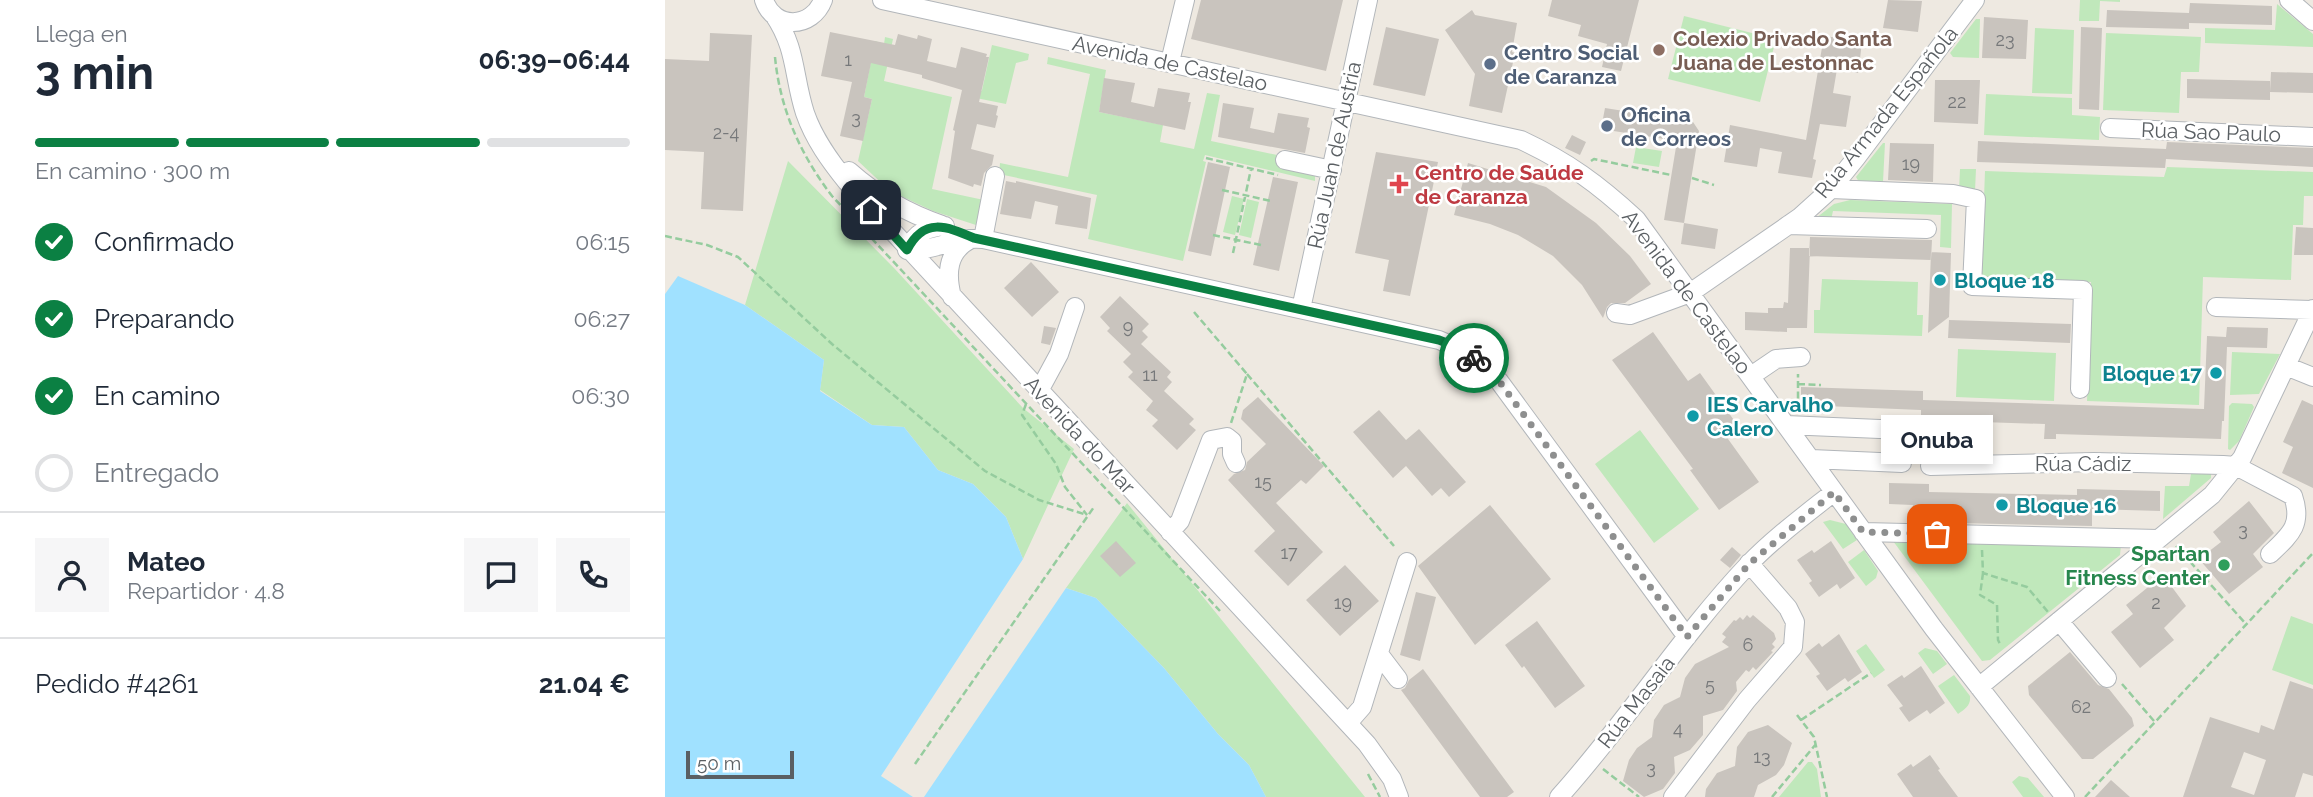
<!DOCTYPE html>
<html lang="es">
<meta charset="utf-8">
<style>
body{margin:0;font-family:Raleway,sans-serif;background:#f6f6f7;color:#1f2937;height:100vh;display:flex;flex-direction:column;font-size:26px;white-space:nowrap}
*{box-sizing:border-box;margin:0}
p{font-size:23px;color:#747a83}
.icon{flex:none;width:38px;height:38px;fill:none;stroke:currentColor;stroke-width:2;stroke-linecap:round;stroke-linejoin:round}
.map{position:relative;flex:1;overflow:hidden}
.side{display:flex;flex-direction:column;background:#fff;width:665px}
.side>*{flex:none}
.scale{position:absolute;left:21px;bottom:18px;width:108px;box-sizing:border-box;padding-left:7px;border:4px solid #5a5f63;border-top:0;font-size:19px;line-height:24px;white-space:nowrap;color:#5a5f63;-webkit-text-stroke:5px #fff;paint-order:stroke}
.pin{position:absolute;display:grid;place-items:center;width:60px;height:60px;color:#fff;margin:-30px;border-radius:14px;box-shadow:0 4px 10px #0006}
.courier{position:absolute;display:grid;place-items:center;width:70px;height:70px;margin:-35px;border:5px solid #0b8043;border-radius:50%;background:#fff;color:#222;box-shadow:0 2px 9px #0007}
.bubble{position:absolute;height:49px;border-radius:0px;background:#fff;box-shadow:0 4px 10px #0003;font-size:23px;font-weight:700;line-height:49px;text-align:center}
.headline em{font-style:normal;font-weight:700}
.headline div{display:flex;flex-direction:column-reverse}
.headline{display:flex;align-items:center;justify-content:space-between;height:119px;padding:0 35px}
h1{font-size:46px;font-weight:700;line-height:52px}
.bar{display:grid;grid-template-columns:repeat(4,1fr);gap:10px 7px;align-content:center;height:84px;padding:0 35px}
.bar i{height:9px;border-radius:5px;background:#e0e1e3}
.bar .current{background:#0b8043}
.bar p{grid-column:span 4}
.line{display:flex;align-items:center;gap:18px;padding:0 35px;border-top:2px solid #e0e1e3}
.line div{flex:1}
.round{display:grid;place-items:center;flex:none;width:74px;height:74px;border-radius:0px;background:#f6f6f7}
ol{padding:0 35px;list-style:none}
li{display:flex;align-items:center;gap:21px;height:77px}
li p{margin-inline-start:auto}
li .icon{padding:7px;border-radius:50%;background:#0b8043;color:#fff;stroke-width:4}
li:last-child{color:#747a83}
li i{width:38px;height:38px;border:4px solid #e0e1e3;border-radius:50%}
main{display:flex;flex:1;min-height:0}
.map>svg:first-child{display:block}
.green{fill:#c0e8bb}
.water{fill:#a0e1ff}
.building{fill:#c9c4be;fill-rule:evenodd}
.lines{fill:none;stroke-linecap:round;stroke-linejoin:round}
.minor-casing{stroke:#b2b6ba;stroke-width:20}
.path{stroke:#95cc9e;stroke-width:2.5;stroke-dasharray:7 3.5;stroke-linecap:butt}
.minor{stroke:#fff;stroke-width:18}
.done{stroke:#8e8f8f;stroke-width:7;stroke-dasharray:0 12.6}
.route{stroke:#0b8043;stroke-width:9}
.education-dot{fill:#8d6e63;stroke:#fff;stroke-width:2.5}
.service-dot{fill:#5c6f8a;stroke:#fff;stroke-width:2.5}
.health-dot{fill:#e0444e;stroke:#fff;stroke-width:2.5}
.culture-dot{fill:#0f9aa8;stroke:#fff;stroke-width:2.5}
.leisure-dot{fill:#2e9e5b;stroke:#fff;stroke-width:2.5}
.labels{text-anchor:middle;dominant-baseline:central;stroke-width:5;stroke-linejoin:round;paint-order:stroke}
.number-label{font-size:18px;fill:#76787a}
.education-label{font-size:21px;font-weight:bold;fill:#785e54;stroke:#fff;text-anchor:start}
.service-label{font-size:21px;font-weight:bold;fill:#4e5e75;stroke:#fff;text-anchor:start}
.street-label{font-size:21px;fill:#5a5f63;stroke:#fff}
.health-label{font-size:21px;font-weight:bold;fill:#be3a42;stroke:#fff;text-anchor:start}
.culture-label{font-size:21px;font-weight:bold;fill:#0d838f;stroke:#fff;text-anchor:start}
.leisure-label{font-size:21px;font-weight:bold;fill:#27864d;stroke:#fff;text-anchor:end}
</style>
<main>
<section class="side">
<div class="headline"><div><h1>3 min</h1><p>Llega en</p></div><em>06:39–06:44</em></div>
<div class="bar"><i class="current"></i><i class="current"></i><i class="current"></i><i></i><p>En camino · 300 m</p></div>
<ol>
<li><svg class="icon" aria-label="check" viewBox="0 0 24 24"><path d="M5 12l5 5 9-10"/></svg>Confirmado<p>06:15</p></li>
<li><svg class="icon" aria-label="check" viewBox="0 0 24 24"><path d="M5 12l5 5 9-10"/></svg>Preparando<p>06:27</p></li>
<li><svg class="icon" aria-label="check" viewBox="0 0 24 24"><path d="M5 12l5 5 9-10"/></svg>En camino<p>06:30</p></li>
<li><i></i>Entregado</li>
</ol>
<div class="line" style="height:126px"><a class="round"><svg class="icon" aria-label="person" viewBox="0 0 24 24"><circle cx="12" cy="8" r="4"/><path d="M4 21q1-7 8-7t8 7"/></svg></a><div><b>Mateo</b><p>Repartidor · 4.8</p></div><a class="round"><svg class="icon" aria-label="chat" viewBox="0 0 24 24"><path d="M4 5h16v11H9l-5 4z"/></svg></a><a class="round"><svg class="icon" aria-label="phone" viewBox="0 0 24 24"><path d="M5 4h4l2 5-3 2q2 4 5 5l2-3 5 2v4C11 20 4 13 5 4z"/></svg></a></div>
<div class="line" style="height:91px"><div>Pedido #4261</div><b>21.04 €</b></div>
</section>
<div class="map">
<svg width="1648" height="797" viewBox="0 0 1648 797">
<rect width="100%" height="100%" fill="#eee9e1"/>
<path class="green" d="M1415,0H1455V2L1435,1L1434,21H1414Z
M1612,4L1648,34V47L1540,43V28L1610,30Z
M1019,16L1111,39L1095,102L1003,79Z
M1311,19H1315L1314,58L1288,57L1285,53Z
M1370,28L1409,30L1407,94L1367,93Z
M1441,33L1536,37L1534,72H1516L1514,113L1438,110Z
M220,37L228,39L219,81L287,97L267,189L319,200L314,226L268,211L225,191L193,161L207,99L199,97L210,41L219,44Z
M327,45L364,54L363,60L351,63L341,104L311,98L317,90Z
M383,57L441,70L434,112L498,125L495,142L529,149L542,93L555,95L546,141L617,156L615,168L650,176V181L540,155L538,161L541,162L518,261L423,239L432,195L334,174L335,163L403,177L425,74L382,64Z
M1321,94L1407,98V115L1435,117L1434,140L1319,135Z
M1218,143H1220L1218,182H1194L1191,177Z
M971,147L997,151L994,167L968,163Z
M123,161L229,268L358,408L409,449L358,559L341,517L308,484L273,470L239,427L207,425L155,390L159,360L80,305Z
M1502,167L1648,172V196H1639L1638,225H1628L1626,280L1538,277L1534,405L1422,401L1426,282L1316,279L1320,171L1499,177Z
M1295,169H1311L1310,191H1294Z
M567,196L579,199L570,235L558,232Z
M582,199L594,202L586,238L574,235Z
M1185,200L1287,204L1286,248L1275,247L1276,215L1168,211L1166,220L1151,218L1169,204Z
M1157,279L1253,282L1252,315H1258L1257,336L1149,333V310H1155Z
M1293,349L1391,353L1389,401L1291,397Z
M1567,352L1615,354L1594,394L1565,395Z
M1567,403L1587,404L1589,407L1574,441L1565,450L1563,449L1564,406Z
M975,430L1034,509L989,543L930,464Z
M1526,474H1546V478L1498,519L1500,486H1524Z
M462,503L700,797H601L584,765L553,734L499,668L431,598L401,588Z
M1165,520L1181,524L1192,540L1178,549L1158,522Z
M1228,541L1456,545L1455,555L1325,660L1317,661Z
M1199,550L1213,571L1211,578L1201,586L1183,562Z
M1626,616L1648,624V685L1607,670Z
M1201,644L1220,670L1209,678L1191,651Z
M1260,648L1272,651L1282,664L1268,674L1253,653Z
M1289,675L1305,696C1306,706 1300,709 1293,714L1273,686Z
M1143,762H1147L1152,769L1156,797H1114Z
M1354,776L1363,778L1379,797H1358L1347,782Z"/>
<path class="water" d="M13,276L80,305L159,360L155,391L207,425L239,427L273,470L308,484L341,517L358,559L216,776L248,797H0V294Z
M401,588L431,598L499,668L553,734L584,765L601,797H259Z"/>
<path class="building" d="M536,0H678L661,71L526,39Z
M887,0H974L956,71L937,67L942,44L913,36L916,25L883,16Z
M1223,0L1257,1L1253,32L1218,28Z
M1525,3L1607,6V25L1524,23V29L1441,27L1442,10L1524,13Z
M807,10L810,15L852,23L847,52L850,53L837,113L804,106L810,74L780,30Z
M1319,17L1363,20L1361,59L1317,58Z
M721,27L774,39L760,96L708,85Z
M1416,27L1437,28L1434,110L1414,109Z
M165,32L230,45L233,34L252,39L253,35L267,39L262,61L291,68L296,47L322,54L321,57H324L314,102L333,106L331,115L333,116L330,128L312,124L306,149L329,155L327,165L319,173L316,186L309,184L308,187L283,178L290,131L288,130L297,90L257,78V75L206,63L199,97L207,99L198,141L175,136L187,82L156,76Z
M45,33L87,35L78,211L36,209L39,152L0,150V59L44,61Z
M1159,36L1197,41L1195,59L1193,73L1172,69L1168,93L1186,96L1181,127L1155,124L1148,159L1151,160L1147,178L1113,173L1117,152L1095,148L1092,167L1059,162L1065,125L1141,140Z
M1606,72L1648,73V93L1605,92Z
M439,78L470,83L466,102L489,107L493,88L525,93L523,102H526L520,130L434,112Z
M1522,79L1605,81V100L1522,98Z
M1270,80H1315L1313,124L1269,122Z
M558,103L589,108L585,128L609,133L613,113L644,118L642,127L645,128L640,153L553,137Z
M940,108L1028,122L1034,131L1019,223L999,220L1012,141L936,129Z
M907,135L921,142L915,155L900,148Z
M1313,141L1501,149L1502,142L1648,148V167L1501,159L1500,168L1312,162Z
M1225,143L1269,144L1268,182L1223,180Z
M711,152L773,162L745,296L718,291L724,260L690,253Z
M543,162L565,167L546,256L523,251Z
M803,163L881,187L931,223L965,256L986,284L960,303H946L942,307L938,318L917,285L888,256L853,235L825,224L789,215Z
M608,177L633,182L614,271L588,265Z
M341,181L351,183V181L426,198L422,229L390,224L393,206L370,201L366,219L335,214Z
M1019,223L1053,229L1050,249L1016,244Z
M1631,227L1648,228V255H1629Z
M1145,237L1267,240L1266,260L1144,256Z
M1125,248H1145L1142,328H1122V332L1080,330V312L1103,313V308H1118L1119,302L1123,303Z
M1266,252L1286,253L1284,317L1263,333Z
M366,262L394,292L367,317L339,288Z
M455,296L484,324L477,331L483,337L476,344L506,372L502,377L507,382L499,391L529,419L524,424L531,430L512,450L487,426L493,420L481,410L488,401L463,377L468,372L458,362L466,354L442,331L445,328L435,317Z
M1284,320L1406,324L1405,343L1283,338Z
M379,326L391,328L385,345L376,343Z
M1562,327L1603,328L1602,348L1562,347L1559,421H1557L1556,439L1391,434V439H1379L1380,424L1256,420V410L1136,405V387L1258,391V400L1539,409L1542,336L1561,337Z
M988,332L1023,381L1035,373L1071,423L1058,432L1094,482L1054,510L1025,470L1028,469L947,360Z
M593,397L659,466L641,484L636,480L611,503L658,552L623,586L589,551L610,531L563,480L569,474L580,470L582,462L601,444L576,419L578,410Z
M1637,400L1648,405V488L1617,473L1628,447L1618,442Z
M714,410L741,440L754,429L801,482L784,497L776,488L767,496L741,466L728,478L688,432Z
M1224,483L1264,484V492L1412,495V489L1495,491V511L1427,509V526L1248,522V505L1224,504Z
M1584,501L1609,533L1588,554L1598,567L1564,594L1534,559L1556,542L1548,532Z
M825,505L886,579L810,645L753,566Z
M451,541L471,563L455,577L435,556Z
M1166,541L1190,578L1175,589L1172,584L1154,597L1144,583L1147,581L1132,560L1147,550L1149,553Z
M1067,547L1076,555L1065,568L1055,560Z
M680,565L714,601L675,636L641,600Z
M1498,575L1521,606L1499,628L1509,640L1475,668L1446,632L1468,614L1461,605Z
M751,592L771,597L755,661L735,655Z
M1082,615L1085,618L1088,615L1109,633L1111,639L1107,644L1110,647L1106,651L1108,652L1091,670L1088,667L1084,672L1081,670L1071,682L1072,691L1058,710L1038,716V735L1025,750L1009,757L1010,773L998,789L979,797L958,781L964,760L972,748L987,737L989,720L999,705L1015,697L1020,678L1030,664L1064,647L1057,642L1061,637L1057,634L1069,620L1071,621L1075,617L1078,620Z
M872,621L920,686L890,708L859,666L857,668L840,645Z
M1174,634L1197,672L1183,682L1180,678L1162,691L1151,676L1155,674L1140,654L1154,643L1157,647Z
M1405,652L1433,685L1444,689L1467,718L1469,726L1428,759H1417L1364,695L1363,686Z
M1256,666L1280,703L1265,714L1262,710L1244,722L1234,708L1238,706L1222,685L1237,675L1239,678Z
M758,669L849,792L842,797H815L736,690L740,688L744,680Z
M1625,681L1648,689V776L1638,773L1630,797H1518L1545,717L1594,733L1596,725L1609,730ZM1579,752L1601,760L1589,795L1566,787Z
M1103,725L1127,743L1119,765L1111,775L1093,785L1089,797H1040L1041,789L1052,773L1070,766L1072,747L1083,732Z
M1265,755L1275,769L1273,770L1293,797H1248L1232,774L1246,764L1248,767Z
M1446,780L1465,797H1430Z"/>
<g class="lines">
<defs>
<path id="minor" d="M99,0C109,30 147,29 158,0
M217,0L856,140C903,162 933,184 971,219L1269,629L1400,797
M1624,0L1648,21
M109,15C132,49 128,76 140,113C149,139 165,161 182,182L702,744L727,779L734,797
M505,62L520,0
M1445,128L1648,137
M620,160L667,170
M184,171C212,196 242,213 277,225
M1166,189L1288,194L1311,199L1307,286L1418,290L1415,389
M1123,225L1262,229
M280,226C260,228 251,232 242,250C269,252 291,236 318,239L774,340C799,350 815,362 834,381L1022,637
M318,239L330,176
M287,297C281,274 282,251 306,239
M1551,307L1647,310
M636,309L703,0
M951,313L965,315L1025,293L1135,217L1166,189L1191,158L1310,0
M1621,366L1648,377
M1086,376L1111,359L1136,357
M374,391L394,354L410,307
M1121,425L1238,430L1237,463L1146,459
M1265,466L1429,462L1558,465L1571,466L1628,496C1638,525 1625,535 1605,554
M505,532L515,521L546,440L562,437L567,441V454L571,463
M1198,532L1493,539
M1394,621L1442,678
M714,654L733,679
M1314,687L1547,495L1577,458L1648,309
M683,723L697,707L742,562
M894,797C961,723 1015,637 1083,565C1109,538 1140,515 1169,492
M1008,797L1082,700L1128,647L1130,622L1123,608L1084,563"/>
</defs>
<use href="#minor" class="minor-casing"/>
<path class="path" d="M110,57C115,109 135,154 167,196L555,611
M541,158L613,175
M926,161L929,159L1006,175
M1027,178L1049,185
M557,190L606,201
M548,235L596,245
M0,236L42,245L73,257L167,344L320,471L374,500L422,515
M568,253L586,169
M529,312L582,374L566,423
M582,374L729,546
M1133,384L1156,385
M361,404L357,415L391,464L400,487L422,515
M1133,409V374
M1511,546L1581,624
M1317,550L1318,573L1362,587L1383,612
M1318,573L1315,595L1332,605L1333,640L1336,646
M1457,684L1489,721
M1132,715L1149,737L1162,797
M1136,720L1206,673
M250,764L429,507
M938,769L974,797
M703,774L715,797
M1107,797L1151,744
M1420,797L1648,553"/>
<use href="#minor" class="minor"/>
</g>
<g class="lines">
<path class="done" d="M809,358L834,381L1022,637L1084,564L1169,492L1198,532L1272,534"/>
<path class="route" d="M206,210L242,250C259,217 281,226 309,238L774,340L797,349L809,358"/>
</g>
<circle class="education-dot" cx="994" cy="50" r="7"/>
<g class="service-dot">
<circle cx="825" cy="64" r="7"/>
<circle cx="942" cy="126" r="7"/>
</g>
<path class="health-dot" d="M730.5 173.5h7v7h7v7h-7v7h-7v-7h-7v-7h7z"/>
<g class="culture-dot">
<circle cx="1275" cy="280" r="7"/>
<circle cx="1551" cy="373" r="7"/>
<circle cx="1028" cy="416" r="7"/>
<circle cx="1337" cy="505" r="7"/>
</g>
<circle class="leisure-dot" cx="1559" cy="565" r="7"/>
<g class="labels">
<g class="number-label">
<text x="1340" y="39">23</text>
<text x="183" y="59">1</text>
<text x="1292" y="101">22</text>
<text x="191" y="117">3</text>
<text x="61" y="132">2-4</text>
<text x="1246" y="163">19</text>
<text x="463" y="326">9</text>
<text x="485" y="374">11</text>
<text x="598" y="481">15</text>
<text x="1578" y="529">3</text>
<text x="624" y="552">17</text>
<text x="678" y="602">19</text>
<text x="1491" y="602">2</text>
<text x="1083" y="644">6</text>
<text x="1045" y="684">5</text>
<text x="1416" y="706">62</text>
<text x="1013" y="728">4</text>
<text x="1097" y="756">13</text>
<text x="986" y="767">3</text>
</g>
<g class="education-label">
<text x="1008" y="38">Colexio Privado Santa<tspan x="1008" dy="24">Juana de Lestonnac</tspan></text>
</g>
<g class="service-label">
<text x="839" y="52">Centro Social<tspan x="839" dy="24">de Caranza</tspan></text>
<text x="956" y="114">Oficina<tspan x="956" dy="24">de Correos</tspan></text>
</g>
<g class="street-label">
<text transform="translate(505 63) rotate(12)">Avenida de Castelao</text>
<text transform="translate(1221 112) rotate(-51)">Rúa Armada Española</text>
<text transform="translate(1546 132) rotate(2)">Rúa Sao Paulo</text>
<text transform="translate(669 155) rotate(-78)">Rúa Juan de Austria</text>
<text transform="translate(1022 292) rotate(53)">Avenida de Castelao</text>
<text transform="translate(415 435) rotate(47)">Avenida do Mar</text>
<text x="1418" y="463">Rúa Cádiz</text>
<text transform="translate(971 702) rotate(-52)">Rúa Masaia</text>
</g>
<g class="health-label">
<text x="750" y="172">Centro de Saúde<tspan x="750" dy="24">de Caranza</tspan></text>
</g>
<g class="culture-label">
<text x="1289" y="280">Bloque 18</text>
<text x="1537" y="373" text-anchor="end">Bloque 17</text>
<text x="1042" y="404">IES Carvalho<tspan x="1042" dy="24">Calero</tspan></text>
<text x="1351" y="505">Bloque 16</text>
</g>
<g class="leisure-label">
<text x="1545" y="553">Spartan<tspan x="1545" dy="24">Fitness Center</tspan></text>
</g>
</g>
</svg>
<div class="scale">50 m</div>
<div class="pin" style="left:1272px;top:534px;background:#ea580c"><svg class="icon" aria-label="bag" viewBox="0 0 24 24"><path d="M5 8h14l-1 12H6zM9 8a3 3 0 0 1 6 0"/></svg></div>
<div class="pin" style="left:206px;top:210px;background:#1f2937"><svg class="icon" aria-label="home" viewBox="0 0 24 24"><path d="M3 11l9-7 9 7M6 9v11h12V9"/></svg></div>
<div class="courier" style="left:809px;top:358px"><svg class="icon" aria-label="bike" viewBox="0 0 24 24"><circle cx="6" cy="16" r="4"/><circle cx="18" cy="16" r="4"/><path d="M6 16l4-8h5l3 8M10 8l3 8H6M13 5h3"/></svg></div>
<div class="bubble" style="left:1216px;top:415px;width:112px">Onuba</div>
</div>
</main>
